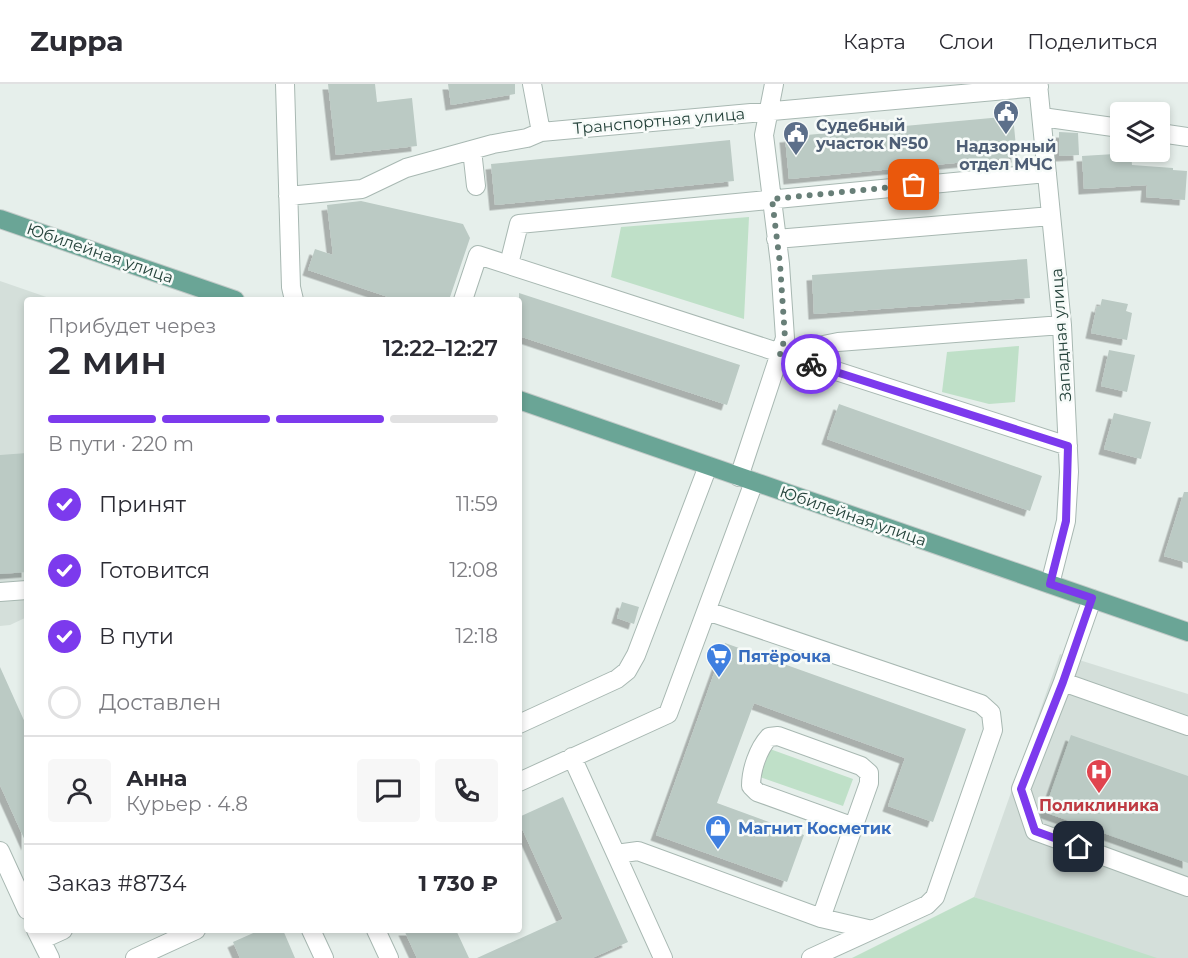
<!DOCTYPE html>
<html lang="ru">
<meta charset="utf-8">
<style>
body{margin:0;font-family:Montserrat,sans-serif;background:#f7f7f7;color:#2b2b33;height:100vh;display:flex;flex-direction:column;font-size:22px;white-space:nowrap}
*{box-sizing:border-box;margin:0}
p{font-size:20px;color:#7c7c81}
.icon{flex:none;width:33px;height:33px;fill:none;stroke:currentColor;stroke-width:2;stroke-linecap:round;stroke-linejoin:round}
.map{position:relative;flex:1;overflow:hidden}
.side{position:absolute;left:24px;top:213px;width:498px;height:636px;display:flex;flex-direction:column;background:#fff;border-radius:6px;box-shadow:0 3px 9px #0003}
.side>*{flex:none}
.tools{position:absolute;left:1110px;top:18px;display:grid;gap:12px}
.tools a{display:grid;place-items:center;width:60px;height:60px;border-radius:6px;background:#fff;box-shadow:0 3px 9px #0003;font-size:30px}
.pin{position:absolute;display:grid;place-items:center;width:51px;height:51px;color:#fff;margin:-26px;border-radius:12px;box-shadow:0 3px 9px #0006}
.courier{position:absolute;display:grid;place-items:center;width:60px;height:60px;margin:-30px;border:4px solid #7c3aed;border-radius:50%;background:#fff;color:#222;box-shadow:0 2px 8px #0007}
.overview em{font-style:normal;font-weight:600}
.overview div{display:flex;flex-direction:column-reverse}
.overview{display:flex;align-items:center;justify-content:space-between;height:102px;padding:0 24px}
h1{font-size:39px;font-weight:600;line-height:45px}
.bar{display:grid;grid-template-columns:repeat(4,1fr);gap:9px 6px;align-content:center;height:72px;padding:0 24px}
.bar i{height:8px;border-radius:4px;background:#e1e1e2}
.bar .selected{background:#7c3aed}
.bar p{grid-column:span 4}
.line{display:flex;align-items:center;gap:15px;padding:0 24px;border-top:2px solid #e1e1e2}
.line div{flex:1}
.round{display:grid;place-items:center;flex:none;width:63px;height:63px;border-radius:6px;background:#f7f7f7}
ol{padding:0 24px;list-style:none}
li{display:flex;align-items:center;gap:18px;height:66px}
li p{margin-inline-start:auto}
li .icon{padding:6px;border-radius:50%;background:#7c3aed;color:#fff;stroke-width:4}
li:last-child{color:#7c7c81}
li i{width:33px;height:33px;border:3px solid #e1e1e2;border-radius:50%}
header{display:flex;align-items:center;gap:36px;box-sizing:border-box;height:84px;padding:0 30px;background:#fff;border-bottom:2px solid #e1e1e2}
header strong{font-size:28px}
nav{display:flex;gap:33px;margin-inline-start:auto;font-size:21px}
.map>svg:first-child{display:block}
.built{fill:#d4dfda}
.green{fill:#bfe0c8}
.building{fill:#bbcac4;filter:url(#shadow)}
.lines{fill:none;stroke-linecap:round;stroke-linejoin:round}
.minor-casing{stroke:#a8b8b2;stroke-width:20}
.major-casing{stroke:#c2cac8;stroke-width:20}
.minor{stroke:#fff;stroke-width:18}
.major{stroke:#6aa596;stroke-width:18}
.done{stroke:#687f78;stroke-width:6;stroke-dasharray:0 10.8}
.route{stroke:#7c3aed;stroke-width:8}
.labels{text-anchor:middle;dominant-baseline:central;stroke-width:5;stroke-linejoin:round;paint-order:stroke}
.street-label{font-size:16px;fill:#24423a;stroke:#f7fbf9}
.service-label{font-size:16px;font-weight:bold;fill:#4e5e75;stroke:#f7fbf9;text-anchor:start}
.shop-label{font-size:16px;font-weight:bold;fill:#366cbe;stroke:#f7fbf9;text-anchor:start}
.health-label{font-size:16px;font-weight:bold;fill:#be3a42;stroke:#f7fbf9}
</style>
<header>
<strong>Zuppa</strong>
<nav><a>Карта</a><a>Слои</a><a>Поделиться</a></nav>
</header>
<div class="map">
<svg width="1188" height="874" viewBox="0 0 1188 874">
<defs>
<filter id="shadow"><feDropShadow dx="-5.5" dy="5.5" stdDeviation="0" flood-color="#0004"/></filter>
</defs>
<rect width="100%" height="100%" fill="#e6efeb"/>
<path class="built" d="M0,197L55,216H27V533L10,541L0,542Z
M1060,570L1188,610V874H1127L974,813Z"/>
<path class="green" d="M749,133L744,235L611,193L621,143Z
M1019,262L1015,318L989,320L942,308L947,268Z
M770,665L853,695L843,722L760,693Z
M974,813L1157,874H852Z"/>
<path class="building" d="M328,0H375L377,18L412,14L417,62L336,71Z
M448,0H515V10L451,21Z
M1013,32L1017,73L789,95L785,53Z
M1059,48L1078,49L1079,71L1059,72Z
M730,56L734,97L495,121L491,80Z
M1131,69L1132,81L1173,84V86L1187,87L1185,116L1146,113L1147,101L1084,105L1082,72Z
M361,117L463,140L470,154L449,216H397L308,186L315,165L333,171L327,121Z
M1027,175L1030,214L814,230L812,191Z
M519,209L740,281L727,321L519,252Z
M1102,215L1128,220L1126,227L1132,229L1127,256L1091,249L1097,222L1100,223Z
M1109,266L1135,271L1127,308L1101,302Z
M839,320L1042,392L1030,427L827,355Z
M1114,329L1151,338L1141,375L1104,365Z
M27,369V488L0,490V371Z
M1184,408H1188V479L1164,472Z
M622,518L639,523L634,540L617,534Z
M725,559L966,645L933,738L888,722L905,674L754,619L717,719L804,751L787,798L656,751Z
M0,583L27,643V761L0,701Z
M1071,651L1188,692V779L1044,728Z
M563,713L628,858L592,874H477L563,835L519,738V733Z
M260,846H283L295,874H240L233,858Z
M404,846H456L469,874H417Z"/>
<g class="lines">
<defs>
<path id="minor" d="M285,0L291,203L294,216
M532,0L541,48
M1038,0L1062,241L1069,388L1066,437L1050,500
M1042,33L1120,44
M1160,49L1188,53
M472,66L476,102
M288,112L362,105L406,84L493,60L527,54L541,48L1039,3
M776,155L1051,132
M509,180L519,140L1047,89
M463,216L478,171L1068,362
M784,269L838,258L1062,241
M739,393L785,254L780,180L764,51L774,0
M0,508L27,506
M707,527L981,620L991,629L993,646L935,813L927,821L811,874
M1063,598L1092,515
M519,640L617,595L627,587L636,571L708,382
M1188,642L1063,598L1021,705L1035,747L1188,803
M572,673L663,874
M519,698L668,630L754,398
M0,767L27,826
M616,770L638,767L821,834L872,846
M821,834L869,699V689L861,682L778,652L769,653C758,665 751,686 751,702L757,708L854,743
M36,846L50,874
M311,846L324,874
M376,846L389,874
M41,856L63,846
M135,874L196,846"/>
<path id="major" d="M0,135L235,216
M519,316L1188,548"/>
</defs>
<use href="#minor" class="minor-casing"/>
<use href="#major" class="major-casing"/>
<use href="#minor" class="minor"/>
<use href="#major" class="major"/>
</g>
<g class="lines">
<path class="done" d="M811,280L780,270L785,254L780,180L772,115L914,101"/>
<path class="route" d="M811,280L1068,362L1066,437L1050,500L1092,514L1063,598L1021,705L1035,747L1079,763"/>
</g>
<defs>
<symbol id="civic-pin" viewBox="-11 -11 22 30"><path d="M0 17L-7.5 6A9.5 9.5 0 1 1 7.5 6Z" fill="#5c6f8a" stroke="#f7fbf9"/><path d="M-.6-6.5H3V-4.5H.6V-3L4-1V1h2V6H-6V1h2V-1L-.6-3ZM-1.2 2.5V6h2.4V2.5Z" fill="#fff"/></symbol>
<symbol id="supermarket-pin" viewBox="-11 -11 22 30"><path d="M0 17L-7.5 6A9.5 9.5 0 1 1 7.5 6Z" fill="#3f7fe0" stroke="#f7fbf9"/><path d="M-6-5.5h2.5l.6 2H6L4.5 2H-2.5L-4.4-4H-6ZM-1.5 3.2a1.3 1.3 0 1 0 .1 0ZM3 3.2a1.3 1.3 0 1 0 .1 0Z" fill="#fff"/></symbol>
<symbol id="hospital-pin" viewBox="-11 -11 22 30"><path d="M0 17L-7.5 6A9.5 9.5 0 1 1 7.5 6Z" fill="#e0444e" stroke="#f7fbf9"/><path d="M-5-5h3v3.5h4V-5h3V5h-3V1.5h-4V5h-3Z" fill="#fff"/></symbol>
<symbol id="shop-pin" viewBox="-11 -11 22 30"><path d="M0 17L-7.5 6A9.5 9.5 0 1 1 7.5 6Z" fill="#3f7fe0" stroke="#f7fbf9"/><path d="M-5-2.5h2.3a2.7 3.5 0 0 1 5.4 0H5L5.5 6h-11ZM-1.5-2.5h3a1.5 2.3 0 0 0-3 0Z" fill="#fff"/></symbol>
</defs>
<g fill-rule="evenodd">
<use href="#civic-pin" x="991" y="14" width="30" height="40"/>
<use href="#civic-pin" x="781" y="35" width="30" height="40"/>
<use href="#supermarket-pin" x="704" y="557" width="30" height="40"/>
<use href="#hospital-pin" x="1084" y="673" width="30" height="40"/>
<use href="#shop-pin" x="703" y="729" width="30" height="40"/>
</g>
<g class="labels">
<g class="street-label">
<text transform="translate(659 37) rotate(-5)">Транспортная улица</text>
<text transform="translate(100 169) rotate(19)">Юбилейная улица</text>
<text transform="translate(1061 251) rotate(-94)">Западная улица</text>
<text transform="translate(853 432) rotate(19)">Юбилейная улица</text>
</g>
<g class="service-label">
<text x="816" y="41">Судебный<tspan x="816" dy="18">участок №50</tspan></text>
<text x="1006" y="62" text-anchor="middle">Надзорный<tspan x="1006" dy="18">отдел МЧС</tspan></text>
</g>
<g class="shop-label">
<text x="738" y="572">Пятёрочка</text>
<text x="738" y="744">Магнит Косметик</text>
</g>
<g class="health-label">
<text x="1099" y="721">Поликлиника</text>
</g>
</g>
</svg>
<div class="tools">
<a><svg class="icon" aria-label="layers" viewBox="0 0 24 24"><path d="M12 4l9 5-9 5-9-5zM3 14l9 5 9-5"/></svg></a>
</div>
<div class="pin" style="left:914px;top:101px;background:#ea580c"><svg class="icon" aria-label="bag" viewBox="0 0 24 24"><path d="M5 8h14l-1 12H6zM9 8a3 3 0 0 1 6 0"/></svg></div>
<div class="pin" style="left:1079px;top:763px;background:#1f2937"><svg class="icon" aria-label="home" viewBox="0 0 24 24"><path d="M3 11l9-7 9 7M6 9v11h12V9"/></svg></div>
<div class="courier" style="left:811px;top:280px"><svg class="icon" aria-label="bike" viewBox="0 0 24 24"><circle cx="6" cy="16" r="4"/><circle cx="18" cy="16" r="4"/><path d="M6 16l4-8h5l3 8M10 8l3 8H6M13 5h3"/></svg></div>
<section class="side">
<div class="overview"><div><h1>2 мин</h1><p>Прибудет через</p></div><em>12:22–12:27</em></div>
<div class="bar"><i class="selected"></i><i class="selected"></i><i class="selected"></i><i></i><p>В пути · 220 m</p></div>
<ol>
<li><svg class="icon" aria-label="check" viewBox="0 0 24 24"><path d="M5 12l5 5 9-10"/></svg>Принят<p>11:59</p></li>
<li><svg class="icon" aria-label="check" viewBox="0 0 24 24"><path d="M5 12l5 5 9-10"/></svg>Готовится<p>12:08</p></li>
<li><svg class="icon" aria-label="check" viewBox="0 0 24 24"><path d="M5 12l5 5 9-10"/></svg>В пути<p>12:18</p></li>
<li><i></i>Доставлен</li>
</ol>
<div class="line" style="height:108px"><a class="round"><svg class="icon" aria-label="person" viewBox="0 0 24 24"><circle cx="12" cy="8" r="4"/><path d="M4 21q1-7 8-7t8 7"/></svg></a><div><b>Анна</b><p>Курьер · 4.8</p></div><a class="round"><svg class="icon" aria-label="chat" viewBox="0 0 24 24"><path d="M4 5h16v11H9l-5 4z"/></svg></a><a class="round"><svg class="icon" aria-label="phone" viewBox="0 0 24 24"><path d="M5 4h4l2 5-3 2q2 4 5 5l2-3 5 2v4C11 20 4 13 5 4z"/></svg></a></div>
<div class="line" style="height:78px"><div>Заказ #8734</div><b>1 730 ₽</b></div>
</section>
</div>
